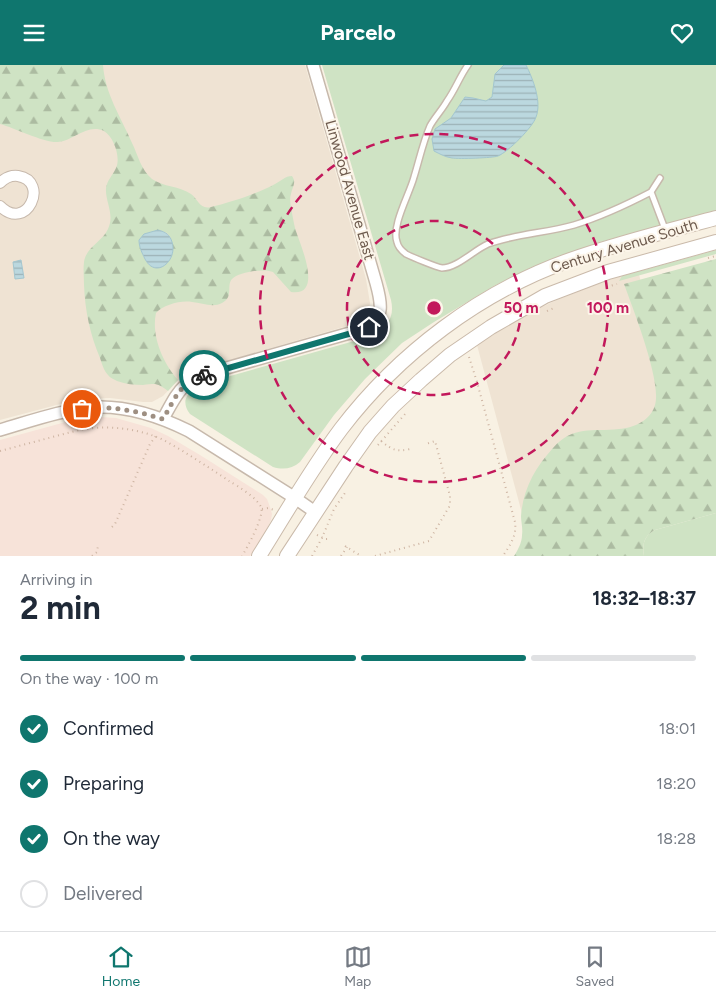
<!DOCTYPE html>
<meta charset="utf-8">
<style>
body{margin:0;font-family:Figtree,sans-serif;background:#f6f6f7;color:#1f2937;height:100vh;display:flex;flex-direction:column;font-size:19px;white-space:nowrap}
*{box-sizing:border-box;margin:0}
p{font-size:16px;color:#747a83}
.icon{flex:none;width:28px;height:28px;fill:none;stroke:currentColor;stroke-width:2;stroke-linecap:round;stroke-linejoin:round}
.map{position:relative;height:491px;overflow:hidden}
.side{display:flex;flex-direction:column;background:#fff;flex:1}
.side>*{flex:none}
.pin{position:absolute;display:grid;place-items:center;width:42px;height:42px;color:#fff;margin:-21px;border:2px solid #fff;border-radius:50%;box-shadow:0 1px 5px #0007}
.courier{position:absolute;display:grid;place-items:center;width:50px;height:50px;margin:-25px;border:4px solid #0f766e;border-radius:50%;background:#fff;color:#222;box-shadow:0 1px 6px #0007}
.overview em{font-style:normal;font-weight:700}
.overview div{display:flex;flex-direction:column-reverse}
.overview{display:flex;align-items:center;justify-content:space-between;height:85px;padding:0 20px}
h1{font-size:32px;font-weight:700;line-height:38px}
.bar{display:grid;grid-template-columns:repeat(4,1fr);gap:8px 5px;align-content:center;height:60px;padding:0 20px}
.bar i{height:6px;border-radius:4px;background:#e0e1e3}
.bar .current{background:#0f766e}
.bar p{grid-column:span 4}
ol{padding:0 20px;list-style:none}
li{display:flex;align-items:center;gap:15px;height:55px}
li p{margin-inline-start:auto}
li .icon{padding:5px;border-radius:50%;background:#0f766e;color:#fff;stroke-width:4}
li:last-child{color:#747a83}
li i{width:28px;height:28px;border:2px solid #e0e1e3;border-radius:50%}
header{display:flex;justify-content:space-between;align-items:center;height:65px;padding:0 20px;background:#0f766e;color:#fff;font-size:22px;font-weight:700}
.tabs{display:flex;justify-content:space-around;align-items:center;height:70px;border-top:1px solid #e0e1e3;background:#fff;font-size:14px;color:#747a83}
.tabs a{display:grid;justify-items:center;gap:2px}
.tabs .current{color:#0f766e}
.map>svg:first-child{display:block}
.residential{fill:#efe3d3}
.commercial{fill:#f7e3d9}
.grass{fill:#cfe3c4}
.forest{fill:url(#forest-firs);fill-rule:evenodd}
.water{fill:url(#water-rules);stroke:#a3c6cf}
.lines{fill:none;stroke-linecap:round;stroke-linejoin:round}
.service-casing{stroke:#c7b9ac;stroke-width:8}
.minor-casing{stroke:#c7b9ac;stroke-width:12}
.tertiary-casing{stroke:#c7b9ac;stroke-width:14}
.secondary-casing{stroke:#cabaaa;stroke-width:16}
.path{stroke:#ceb5a3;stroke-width:2;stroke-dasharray:1 4;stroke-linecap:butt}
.service{stroke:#fff;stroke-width:5}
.minor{stroke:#fff;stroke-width:10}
.tertiary{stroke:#fff;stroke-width:11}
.secondary{stroke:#fff;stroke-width:14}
.done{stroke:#9e8f82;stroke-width:5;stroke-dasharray:0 9}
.route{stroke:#0f766e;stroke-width:6}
.ring{fill:none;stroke:#c2185b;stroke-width:2.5;stroke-dasharray:9 6}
.labels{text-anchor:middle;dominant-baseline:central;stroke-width:4;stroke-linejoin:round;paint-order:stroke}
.street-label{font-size:15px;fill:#6d5a4d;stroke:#fcf5e9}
.centre{fill:#c2185b;stroke:#fcf5e9;stroke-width:2.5}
.ring-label{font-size:15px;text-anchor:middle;font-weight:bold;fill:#c2185b;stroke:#fcf5e9;stroke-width:4;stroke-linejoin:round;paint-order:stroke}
</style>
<header><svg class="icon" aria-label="menu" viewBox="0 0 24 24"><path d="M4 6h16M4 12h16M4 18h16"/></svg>Parcelo<svg class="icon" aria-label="heart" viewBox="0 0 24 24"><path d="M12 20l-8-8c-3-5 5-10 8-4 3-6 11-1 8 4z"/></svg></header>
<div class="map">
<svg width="716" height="491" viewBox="0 0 716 491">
<defs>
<pattern id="forest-firs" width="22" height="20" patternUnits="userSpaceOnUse" patternTransform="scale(1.25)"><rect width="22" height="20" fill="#cfe3c4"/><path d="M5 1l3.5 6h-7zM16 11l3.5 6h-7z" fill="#acbba1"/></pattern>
<pattern id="water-rules" width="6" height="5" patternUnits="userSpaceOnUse" patternTransform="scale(1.25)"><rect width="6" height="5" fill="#bbd8df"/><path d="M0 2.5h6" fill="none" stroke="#9cb2b7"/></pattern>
</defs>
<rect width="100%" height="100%" fill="#f8f1e3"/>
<path class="residential" d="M0,0H305L366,214L370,238L368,249L363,255L357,258L192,306L181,312L163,331L152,337H143L110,333L82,334L64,338L0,355Z
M638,206L693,411L524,456L477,280L527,249L559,234L600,218Z"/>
<path class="commercial" d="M100,352L116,353L151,363L168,371L200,390L263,430L267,434L270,442L272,449L271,455L267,464L250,491H0V375L73,355Z"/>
<path class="grass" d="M322,0H716V146L600,177L558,192L530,203L494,221L434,257L402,278L365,314L334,350L300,397C292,404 283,405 273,402L190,349C177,332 194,323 209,317L372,271C387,262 395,253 391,235Z
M716,185V189L619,216L622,211Z
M716,448V491H644C642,479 644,471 655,465Z"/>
<path class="forest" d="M0,0H103C105,29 121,52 132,78C138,90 141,105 152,114C163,122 180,121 191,129C198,134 200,145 211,142C229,138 259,128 275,119C281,116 285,111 292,111C297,118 292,122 291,129C289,135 291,142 292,148C293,153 294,159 295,163C299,177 325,232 291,227L273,207C265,203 239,207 232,214C226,221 234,232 222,238C213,243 202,238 192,237C181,235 163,240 156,248C151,271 163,298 178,315L168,326C164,323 160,320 155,319C151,319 147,319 143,320C134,320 126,319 117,316C114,314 110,313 108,310C104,306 102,299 100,293C90,269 85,246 84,220C84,212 83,205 84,197C86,182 102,177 108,164C115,149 105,137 106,123C107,115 113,110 116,103C121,93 114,72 104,66C87,58 73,76 58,77C44,78 15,63 0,59ZM159,165L167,168L171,173L156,203C145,201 142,188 139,178L144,169Z
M716,194V448L655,465C644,471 642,479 644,491H514C518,485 522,477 522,470C523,463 521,457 521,451C523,424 535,403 553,383C573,360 592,367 619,364C634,363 651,355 655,340C662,317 633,244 624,219Z"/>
<path class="water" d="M504,0H526C533,14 542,37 536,52C533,62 508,87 498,91C493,93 459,94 452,93C445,92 440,89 434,86L432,74L435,64L451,53L465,32L473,33L486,36L492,32L495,9Z
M158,165C166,167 170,170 172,177C178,195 156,215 145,194C142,188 139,182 139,175L144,169Z
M21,195L24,213L15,214L13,197Z"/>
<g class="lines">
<defs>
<path id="service" d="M468,0C460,11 455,25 447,36C442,45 435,52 430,61C423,77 419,96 414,112C410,128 391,161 397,177C398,182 402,186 406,189C412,192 436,202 442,203C457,203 474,185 488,179C515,169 546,168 574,160C600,152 626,140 651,127
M660,113L651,127L665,164"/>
<path id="minor" d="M0,118C5,113 10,110 18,111C50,116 27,168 0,141"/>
<path id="tertiary" d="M163,354C180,323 181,317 216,306L364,264C386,255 381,236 376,218L313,0
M0,365C31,356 64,344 97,342C130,341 161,352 189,366L295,433L315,447"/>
<path id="secondary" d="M259,491C286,448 311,404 341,364C399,288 480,227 570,195C618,178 667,166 716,153
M287,491L346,401L370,367L393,341L421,315L450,290L491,262L545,231L608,207L716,177"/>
</defs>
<use href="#service" class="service-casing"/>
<use href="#minor" class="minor-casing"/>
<use href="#tertiary" class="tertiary-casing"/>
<use href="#secondary" class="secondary-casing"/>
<path class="path" d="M708,193L716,191
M607,222L617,219
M547,246L556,242
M469,292L477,317L515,457C517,471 510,480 503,491
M381,376C392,385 397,387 410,384
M378,380L406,348
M0,386L75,366C100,360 130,362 154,371C163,374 172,380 181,385C197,395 213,405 229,416C238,421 257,433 261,442C265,450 247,483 242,491
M262,444L268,443L274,445
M112,462L115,459L150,379L156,371
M317,470L325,474H331
M345,481L361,491
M92,491L97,487L98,481
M312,491L322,473L334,444L347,425
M341,491L347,482
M375,491L429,476L449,442L450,438V431L435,376L426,379"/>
<use href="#service" class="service"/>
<use href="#minor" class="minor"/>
<use href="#tertiary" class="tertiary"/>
<use href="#secondary" class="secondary"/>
</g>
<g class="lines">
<path class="done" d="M82,344C110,340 136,346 163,354C176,332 178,320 204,310"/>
<path class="route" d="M204,310L352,268L369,262"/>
</g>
<g class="ring">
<circle cx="434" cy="243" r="87"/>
<circle cx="434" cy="243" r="174"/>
</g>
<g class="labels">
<g class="street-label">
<text transform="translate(350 125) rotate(74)">Linwood Avenue East</text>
<text transform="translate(624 181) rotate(-17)">Century Avenue South</text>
</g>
</g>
<circle cx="434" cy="243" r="8" class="centre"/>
<g class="ring-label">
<text x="521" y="248">50 m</text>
<text x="608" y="248">100 m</text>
</g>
</svg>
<div class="pin" style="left:82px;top:344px;background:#ea580c"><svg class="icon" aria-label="bag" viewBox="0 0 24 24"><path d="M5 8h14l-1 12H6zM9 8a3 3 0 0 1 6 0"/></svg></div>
<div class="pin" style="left:369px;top:262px;background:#1f2937"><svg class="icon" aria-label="home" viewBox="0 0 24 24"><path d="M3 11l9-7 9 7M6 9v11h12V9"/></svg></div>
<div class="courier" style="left:204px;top:310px"><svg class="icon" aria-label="bike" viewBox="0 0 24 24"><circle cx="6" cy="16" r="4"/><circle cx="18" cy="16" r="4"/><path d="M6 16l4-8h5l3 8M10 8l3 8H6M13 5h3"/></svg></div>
</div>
<section class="side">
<div class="overview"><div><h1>2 min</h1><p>Arriving in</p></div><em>18:32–18:37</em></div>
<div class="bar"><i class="current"></i><i class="current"></i><i class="current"></i><i></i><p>On the way · 100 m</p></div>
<ol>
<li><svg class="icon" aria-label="check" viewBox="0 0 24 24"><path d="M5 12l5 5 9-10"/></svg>Confirmed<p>18:01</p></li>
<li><svg class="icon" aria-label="check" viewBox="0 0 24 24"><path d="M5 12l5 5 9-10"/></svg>Preparing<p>18:20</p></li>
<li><svg class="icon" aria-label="check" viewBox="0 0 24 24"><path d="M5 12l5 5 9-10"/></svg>On the way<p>18:28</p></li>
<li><i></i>Delivered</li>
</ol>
</section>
<nav class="tabs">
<a class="current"><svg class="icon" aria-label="home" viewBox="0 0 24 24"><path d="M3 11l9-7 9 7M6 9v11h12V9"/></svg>Home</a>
<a><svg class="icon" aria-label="map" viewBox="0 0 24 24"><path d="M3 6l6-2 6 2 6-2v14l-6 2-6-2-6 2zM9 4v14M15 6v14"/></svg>Map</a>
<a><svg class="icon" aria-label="saved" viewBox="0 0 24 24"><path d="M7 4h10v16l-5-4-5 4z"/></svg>Saved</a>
</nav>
